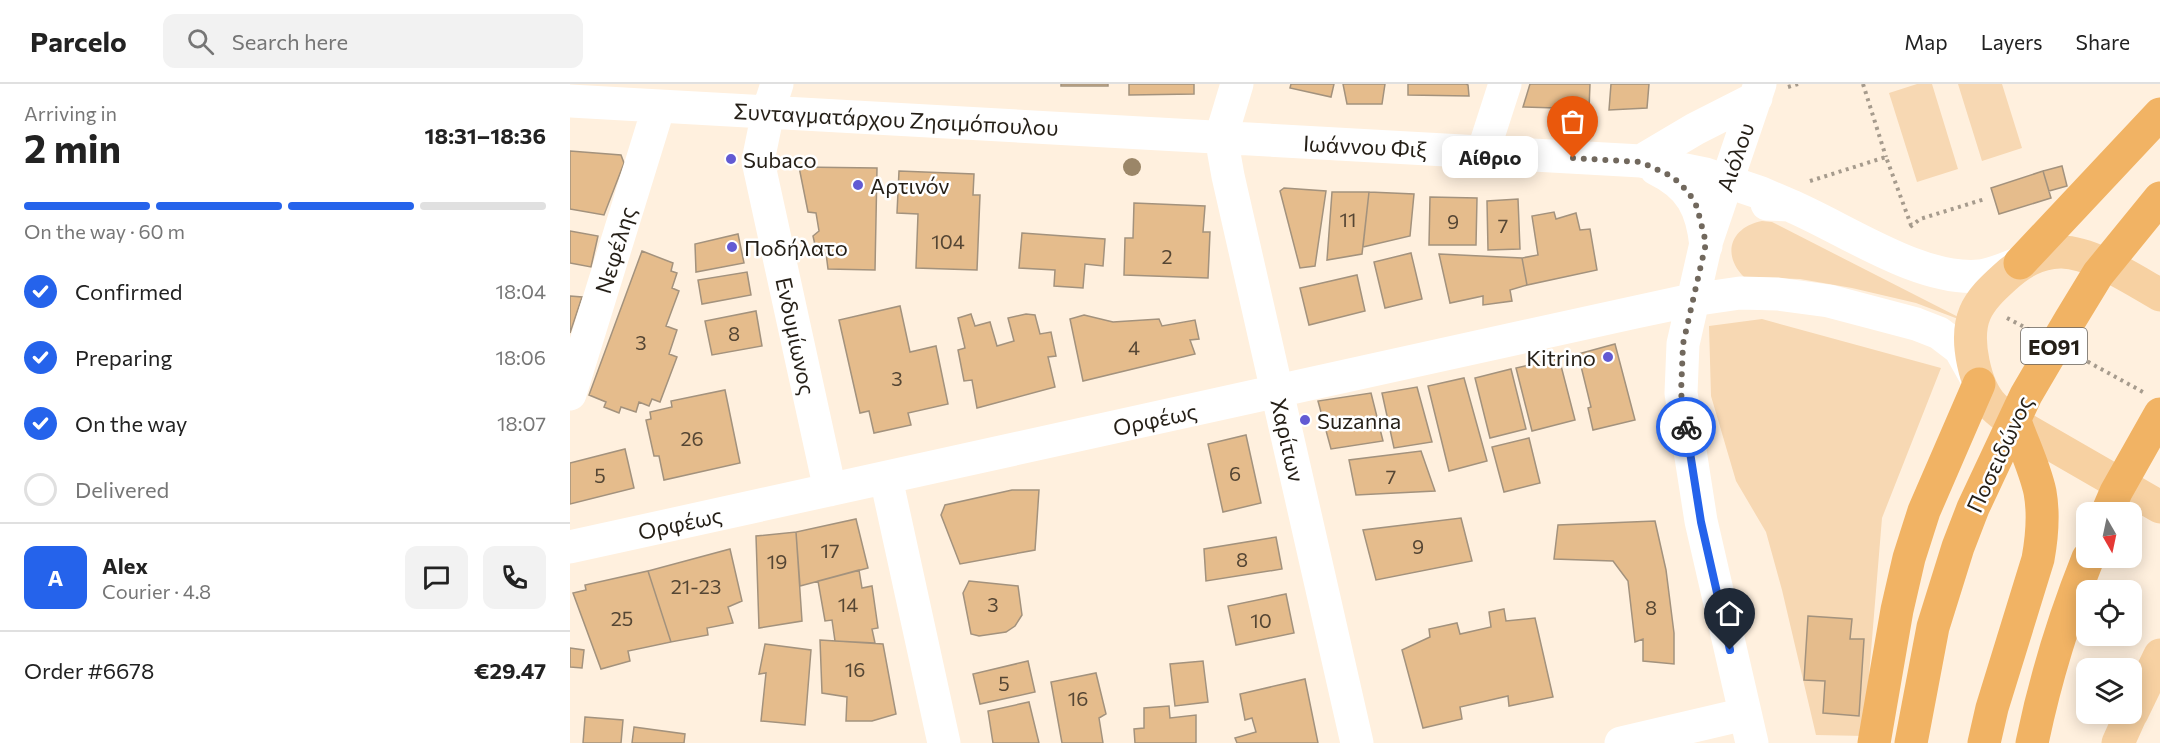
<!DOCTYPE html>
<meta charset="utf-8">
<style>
body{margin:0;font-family:Commissioner,sans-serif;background:#f2f2f2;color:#222;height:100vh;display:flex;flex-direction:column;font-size:22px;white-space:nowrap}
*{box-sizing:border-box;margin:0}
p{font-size:20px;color:#767676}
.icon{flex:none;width:33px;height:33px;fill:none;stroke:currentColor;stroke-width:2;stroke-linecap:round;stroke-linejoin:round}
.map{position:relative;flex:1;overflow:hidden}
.sheet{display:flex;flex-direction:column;background:#fff;width:570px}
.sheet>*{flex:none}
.needle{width:39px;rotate:171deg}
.controls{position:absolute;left:1506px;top:418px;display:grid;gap:12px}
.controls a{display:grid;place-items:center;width:66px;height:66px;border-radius:12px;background:#fff;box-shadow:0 3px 15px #0003;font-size:30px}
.pin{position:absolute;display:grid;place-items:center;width:51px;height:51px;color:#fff;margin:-62px -26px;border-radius:50% 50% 50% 0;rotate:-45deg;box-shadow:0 0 6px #0007}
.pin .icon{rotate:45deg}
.courier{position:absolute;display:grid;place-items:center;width:60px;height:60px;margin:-30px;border:4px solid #2563eb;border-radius:50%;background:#fff;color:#222;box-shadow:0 2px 8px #0007}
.bubble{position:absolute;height:42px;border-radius:12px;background:#fff;box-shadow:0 3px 15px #0003;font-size:20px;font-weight:700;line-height:42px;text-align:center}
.headline em{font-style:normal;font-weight:700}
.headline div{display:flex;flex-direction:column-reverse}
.headline{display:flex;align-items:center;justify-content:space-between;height:102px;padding:0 24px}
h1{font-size:39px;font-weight:700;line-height:45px}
.bar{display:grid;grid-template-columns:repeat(4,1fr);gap:9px 6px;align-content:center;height:72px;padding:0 24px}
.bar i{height:8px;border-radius:4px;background:#e0e0e0}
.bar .on{background:#2563eb}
.bar p{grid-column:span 4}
.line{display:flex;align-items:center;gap:15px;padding:0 24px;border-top:2px solid #e0e0e0}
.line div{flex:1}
.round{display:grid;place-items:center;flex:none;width:63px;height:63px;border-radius:12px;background:#f2f2f2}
ol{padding:0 24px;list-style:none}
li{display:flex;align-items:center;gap:18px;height:66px}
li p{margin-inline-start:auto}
li .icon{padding:6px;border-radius:50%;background:#2563eb;color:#fff;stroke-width:4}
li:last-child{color:#767676}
li i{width:33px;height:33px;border:3px solid #e0e0e0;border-radius:50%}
header{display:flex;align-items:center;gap:36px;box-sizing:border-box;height:84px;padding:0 30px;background:#fff;border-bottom:2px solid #e0e0e0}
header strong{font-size:28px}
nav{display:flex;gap:33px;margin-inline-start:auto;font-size:21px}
.search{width:420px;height:54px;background:#f2f2f2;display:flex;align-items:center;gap:15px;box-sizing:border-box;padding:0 21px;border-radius:12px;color:#767676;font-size:22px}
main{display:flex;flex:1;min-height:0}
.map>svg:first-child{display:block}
.green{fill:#f7d8b3}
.building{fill:#e5bc8c;stroke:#a3927d;stroke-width:1.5}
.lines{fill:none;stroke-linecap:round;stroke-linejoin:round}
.path{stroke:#a69b8d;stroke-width:4;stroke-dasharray:3 4.5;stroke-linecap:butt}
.minor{stroke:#fff;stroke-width:33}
.major{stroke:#f7d1a2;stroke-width:33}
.highway{stroke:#f1b364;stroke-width:33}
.tree{fill:#9b8668}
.done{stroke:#71685d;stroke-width:6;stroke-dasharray:0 10.8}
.route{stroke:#2563eb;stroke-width:8}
.poi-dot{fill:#625ad3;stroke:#fff;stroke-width:2}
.labels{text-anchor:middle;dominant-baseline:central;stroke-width:5;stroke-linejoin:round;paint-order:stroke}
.number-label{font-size:20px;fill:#554634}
.shield{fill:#fff;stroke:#66625d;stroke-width:1.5}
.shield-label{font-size:21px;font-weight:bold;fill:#251f17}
.street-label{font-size:22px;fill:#251f17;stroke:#fff}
.poi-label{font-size:22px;fill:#251f17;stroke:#fff;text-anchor:start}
</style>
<header>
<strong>Parcelo</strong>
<div class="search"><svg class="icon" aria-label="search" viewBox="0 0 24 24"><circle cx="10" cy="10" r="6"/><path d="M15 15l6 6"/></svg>Search here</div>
<nav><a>Map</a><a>Layers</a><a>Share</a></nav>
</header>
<main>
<section class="sheet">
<div class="headline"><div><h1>2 min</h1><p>Arriving in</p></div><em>18:31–18:36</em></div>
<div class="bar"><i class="on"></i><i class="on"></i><i class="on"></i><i></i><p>On the way · 60 m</p></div>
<ol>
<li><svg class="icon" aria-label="check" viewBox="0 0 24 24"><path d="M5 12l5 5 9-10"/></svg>Confirmed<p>18:04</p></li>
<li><svg class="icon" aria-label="check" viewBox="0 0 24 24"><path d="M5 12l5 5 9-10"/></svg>Preparing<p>18:06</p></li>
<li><svg class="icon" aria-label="check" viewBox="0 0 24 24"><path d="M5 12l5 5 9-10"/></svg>On the way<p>18:07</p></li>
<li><i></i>Delivered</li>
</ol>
<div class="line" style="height:108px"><b class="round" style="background:#2563eb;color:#fff">A</b><div><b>Alex</b><p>Courier · 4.8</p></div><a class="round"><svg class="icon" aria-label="chat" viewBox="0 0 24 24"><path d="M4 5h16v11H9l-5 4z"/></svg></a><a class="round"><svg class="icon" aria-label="phone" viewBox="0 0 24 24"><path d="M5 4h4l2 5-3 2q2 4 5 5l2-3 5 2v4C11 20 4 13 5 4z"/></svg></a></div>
<div class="line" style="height:78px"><div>Order #6678</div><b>€29.47</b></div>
</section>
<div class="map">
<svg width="1590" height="659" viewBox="0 0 1590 659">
<rect width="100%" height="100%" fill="#fff0de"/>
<path class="green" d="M1347,0H1362L1388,85L1347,98L1319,9Z
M1388,0H1432L1452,64L1412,77Z
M1192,137L1202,138L1404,241L1346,219L1282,204L1230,195L1174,193C1151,170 1161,143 1192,137Z
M1192,235L1371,284L1312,434L1294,652L1246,651L1212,506L1196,448L1166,397L1141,312L1139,242Z"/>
<path class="building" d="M491,0H538V2H491Z
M559,0H624V10L559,11Z
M721,0H764L761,13L720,4Z
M773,0H815L812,20H777Z
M838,0H896L898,1L899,12L838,11Z
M960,0H1020L1019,25L953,23Z
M1041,0H1079L1077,24L1039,26Z
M0,67L51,71L54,79L34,131L0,125Z
M1492,82L1497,102L1479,107L1473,87Z
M229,83L307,84L305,186L258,185L256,169L247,170L243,152L249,147L246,129L238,128Z
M329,87L404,90L403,111H410L407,186L346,184L348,130L327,129Z
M1473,87L1481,114L1429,130L1421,104Z
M714,104L756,107L745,182L730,184L710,107Z
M762,108H799L792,170L757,176Z
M799,108L844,110L840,152L793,163Z
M860,113L907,114L906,161H859Z
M948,115L950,165L918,166L917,117Z
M564,119L635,122L633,148H640L638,194L554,191L555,154H563Z
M984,128L986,135L1006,129L1010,146L1020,145L1027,186L957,201L952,174L968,171L962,132Z
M0,147L28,152L21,183L0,179Z
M452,149L535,155L533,182L515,180L513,204L484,202L485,186L449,184Z
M168,150L174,179L126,188L125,160Z
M72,167L103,179L101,187L107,189L102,204L109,207L96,242L107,246L99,270L107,273L90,318L82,315L79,322L69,318L66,328L51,323L49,329L34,323L36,318L19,311Z
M841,169L852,215L815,224L804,178Z
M869,170L952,174L957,201L940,206L942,217L913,221V212L880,219Z
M177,188L181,211L132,220L128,196Z
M787,191L795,227L739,241L730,204Z
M0,212L12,213L0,249Z
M330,222L340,268L366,262L378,320L338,329L341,341L304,349L299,327L290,329L269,236Z
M186,227L192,262L142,271L135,237Z
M401,230L405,242L420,238L427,262L444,257L438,234L456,230L465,231L470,250L481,248L486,272L478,273L485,303L407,324L402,296L394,297L388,266L395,264L388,234Z
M514,231L543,238L589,235L592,242L625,236L629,255L620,256L625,270L513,297L500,235Z
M1045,260L1065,336L1023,346L1018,324L1021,323L1008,270Z
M989,274L1005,336L962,347L946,284Z
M941,285L956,345L920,354L905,294Z
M894,294L917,377L879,387L858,302Z
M847,303L862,358L824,364L812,309Z
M155,306L170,379L94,396L89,372H84L76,336L81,335L80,328L102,323L101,317Z
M801,309L813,357L761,365L748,317Z
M676,351L691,419L653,428L638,360Z
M959,354L970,399L934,408L922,363Z
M55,365L64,404L0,420V379Z
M851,367L865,407L786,411L779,376Z
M442,406H469L465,466L390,480L371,431L375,421Z
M891,434L902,477L806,496L793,446Z
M286,435L298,484L230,502L226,448Z
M1085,437L1096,486L1104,549V580L1073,577V555L1065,558L1058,497L1043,477L984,475L988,441Z
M226,448L232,537L189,544L186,452Z
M706,453L712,485L636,497L634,465Z
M160,465L172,517L158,523L163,539L137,544L138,551L101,558L78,487Z
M289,486L292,504L302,502L308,544L302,545L305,559L265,557L262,536L255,537L248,497Z
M78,487L101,558L58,567L60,577L31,585L3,509L16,506L15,501Z
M399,497L448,502L452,531L445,542L436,548L409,552L401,550L393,509Z
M716,510L724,549L666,561L658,522Z
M934,525L936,537L965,534L983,613L939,622L938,612L890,623L892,635L853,644L832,566L860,553L859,545L887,539L890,550L921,543L919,528Z
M1238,532L1282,535L1280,555H1294L1289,632L1253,629L1255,597L1234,596Z
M250,556L313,560L326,630L302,637H276L277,613L252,609Z
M195,560L241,566L235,641L191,637L196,589L189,590Z
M0,564L14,566L12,584L0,583Z
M458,577L465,608L410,620L403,590Z
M633,577L638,618L605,622L600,580Z
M526,589L536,630L529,634L533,659H492L481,598Z
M735,595L748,659H667L665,654L686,648L682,634L675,636L670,610Z
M459,618L469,659H423L418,627Z
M599,622L600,634L626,631V659H565L564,645L574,644V624Z
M15,633L53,636L51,659H13Z
M64,643L115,650L114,659H62Z"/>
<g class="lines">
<path class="path" d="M1293,0L1316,73
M1218,3L1228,0
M1240,97L1316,73L1341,141
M1340,143L1350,135L1415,115
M1437,234L1460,246
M1511,274L1573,308"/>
<path class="minor" d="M207,0L198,28L188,77L260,406
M667,0L651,53L658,92L787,659
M0,17L1071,77L1135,90L1191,109L1219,121
M913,68L935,0
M1071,77L1125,45L1186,14
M1086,85C1121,102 1132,124 1136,162
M1197,120L1219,121C1274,144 1350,198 1410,192C1424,190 1437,184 1450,179
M0,310L89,22
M316,394L374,659
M0,463L1066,228L1122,216L1170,209L1208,210L1259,217L1346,240L1369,249L1390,265L1408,297
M1051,659L1175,630
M1182,659L1131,437L1111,309L1113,260L1136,159L1190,0"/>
<path class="major" d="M1590,211C1564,196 1520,167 1490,168C1467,169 1450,179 1434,194C1423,204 1411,215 1405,229C1394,255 1405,304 1424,323C1431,330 1439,335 1446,340L1590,423
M1562,629L1590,571
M1548,659L1561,630"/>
<path class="highway" d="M1450,179L1590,30
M1537,429L1546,408L1590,330
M1304,659L1327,526L1339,474L1354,427L1409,300
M1341,659L1363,543L1388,463L1403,424L1456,311L1500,236L1528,190L1590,114
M1414,659L1422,624L1468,475C1472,453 1474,430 1470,408C1465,385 1454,362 1446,340
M1462,659C1475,596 1494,534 1518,474"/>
</g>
<circle class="tree" cx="562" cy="83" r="9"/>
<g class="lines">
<path class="done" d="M1003,74L1071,78L1103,93L1119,109L1127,123L1136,159L1113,260L1111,309L1116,343"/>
<path class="route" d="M1116,343L1131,438L1160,566"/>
</g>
<g class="poi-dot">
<circle cx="161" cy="75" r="6"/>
<circle cx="288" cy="101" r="6"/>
<circle cx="162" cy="163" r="6"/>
<circle cx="1038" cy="273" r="6"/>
<circle cx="735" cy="336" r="6"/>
</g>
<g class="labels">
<g class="number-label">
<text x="778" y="135">11</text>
<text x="883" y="137">9</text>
<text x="933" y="141">7</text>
<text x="378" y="157">104</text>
<text x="597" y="172">2</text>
<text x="164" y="249">8</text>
<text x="71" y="258">3</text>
<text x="564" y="263">4</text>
<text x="327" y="294">3</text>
<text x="122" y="354">26</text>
<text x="665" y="389">6</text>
<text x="30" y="391">5</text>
<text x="821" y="392">7</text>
<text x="848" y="462">9</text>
<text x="260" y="466">17</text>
<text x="672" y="475">8</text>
<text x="207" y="477">19</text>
<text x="126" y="502">21-23</text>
<text x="278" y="520">14</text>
<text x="423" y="520">3</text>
<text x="1081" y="523">8</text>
<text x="52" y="534">25</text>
<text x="691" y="536">10</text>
<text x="285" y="585">16</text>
<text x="434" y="599">5</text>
<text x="508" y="614">16</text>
</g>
<rect class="shield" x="1451" y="244" width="66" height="36" rx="4.5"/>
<g class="shield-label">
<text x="1484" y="262">ΕΟ91</text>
</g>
<g class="street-label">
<text transform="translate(326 35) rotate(3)">Συνταγματάρχου Ζησιμόπουλου</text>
<text transform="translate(795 62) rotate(3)">Ιωάννου Φιξ</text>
<text transform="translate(1165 73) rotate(-71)">Αιόλου</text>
<text transform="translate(45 166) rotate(-73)">Νεφέλης</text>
<text transform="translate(226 252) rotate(78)">Ενδυμίωνος</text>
<text transform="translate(585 335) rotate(-12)">Ορφέως</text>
<text transform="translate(718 356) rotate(77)">Χαρίτων</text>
<text transform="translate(1429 370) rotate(-65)">Ποσειδώνος</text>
<text transform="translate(110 439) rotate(-12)">Ορφέως</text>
</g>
<g class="poi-label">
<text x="173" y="75">Subaco</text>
<text x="300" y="101">Αρτινόν</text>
<text x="174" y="163">Ποδήλατο</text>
<text x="1026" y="273" text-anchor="end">Kitrino</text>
<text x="747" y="336">Suzanna</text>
</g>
</g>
</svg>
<div class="controls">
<a><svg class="needle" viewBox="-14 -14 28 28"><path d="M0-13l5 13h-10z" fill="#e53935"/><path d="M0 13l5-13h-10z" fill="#767676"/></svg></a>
<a><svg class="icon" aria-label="locate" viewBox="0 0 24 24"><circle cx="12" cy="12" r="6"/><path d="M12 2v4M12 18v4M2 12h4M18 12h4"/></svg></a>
<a><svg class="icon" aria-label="layers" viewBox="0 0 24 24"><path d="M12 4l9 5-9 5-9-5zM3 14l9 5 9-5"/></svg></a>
</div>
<div class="pin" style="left:1003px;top:74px;background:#ea580c"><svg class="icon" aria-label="bag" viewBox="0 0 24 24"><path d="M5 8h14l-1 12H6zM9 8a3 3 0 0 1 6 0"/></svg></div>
<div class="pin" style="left:1160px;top:566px;background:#1f2937"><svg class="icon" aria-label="home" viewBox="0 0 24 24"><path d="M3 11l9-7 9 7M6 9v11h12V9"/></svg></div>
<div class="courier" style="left:1116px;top:343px"><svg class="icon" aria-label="bike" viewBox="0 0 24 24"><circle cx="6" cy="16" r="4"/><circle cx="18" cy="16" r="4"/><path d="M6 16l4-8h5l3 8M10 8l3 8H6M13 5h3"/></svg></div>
<div class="bubble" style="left:872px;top:52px;width:96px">Αίθριο</div>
</div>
</main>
